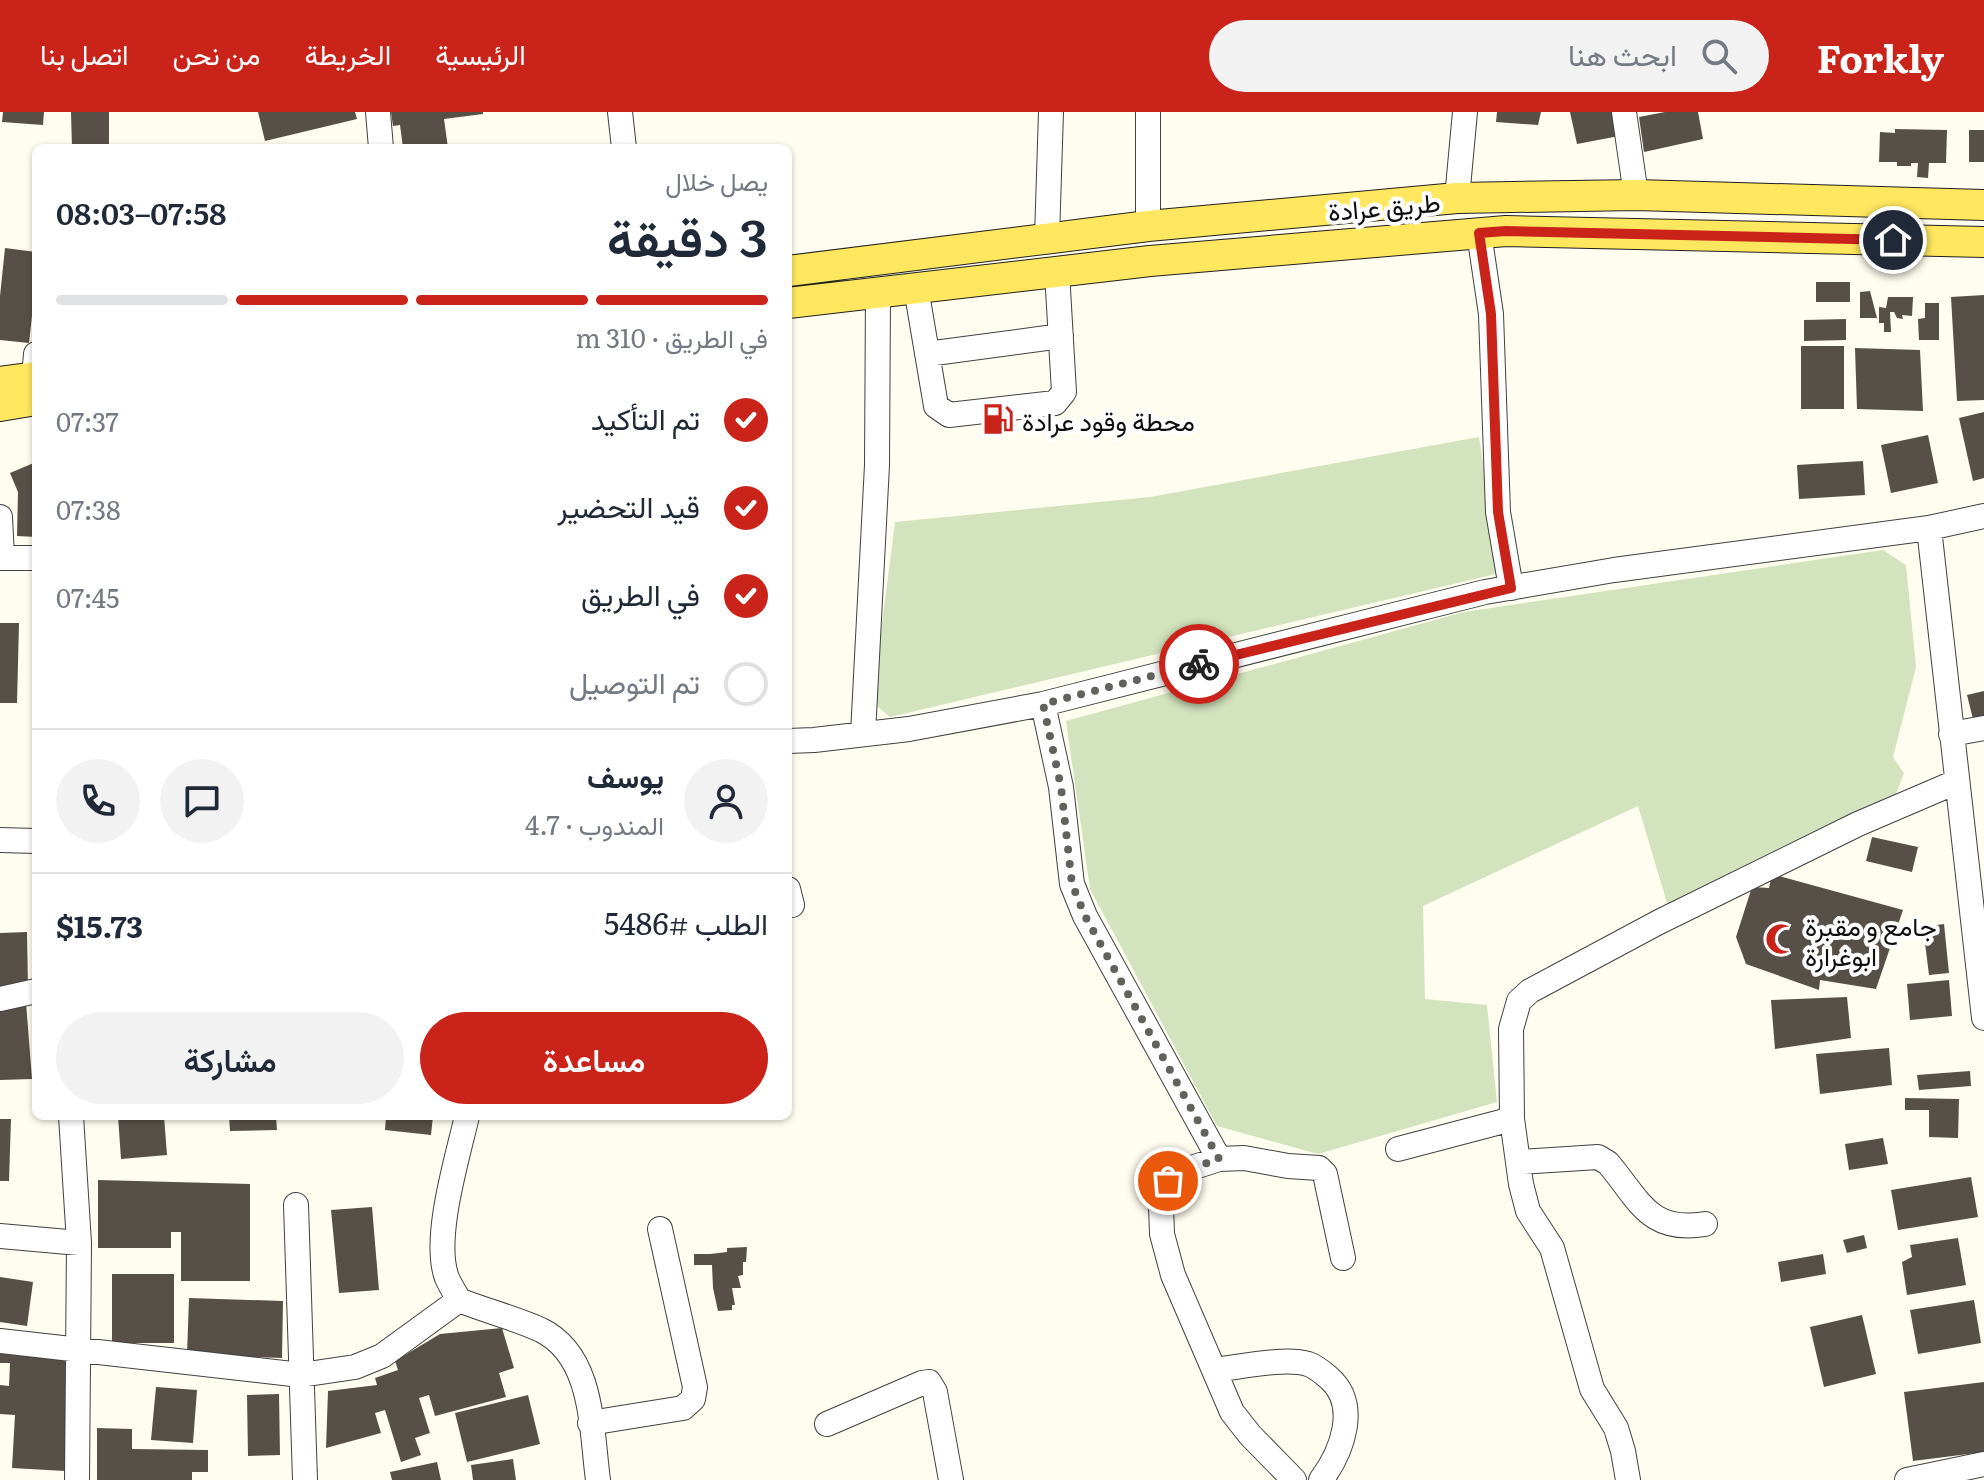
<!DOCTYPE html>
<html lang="ar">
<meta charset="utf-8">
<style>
body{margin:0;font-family:Literata,Vazirmatn,serif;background:#f2f2f3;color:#1f2937;direction:rtl;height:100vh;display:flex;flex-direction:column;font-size:30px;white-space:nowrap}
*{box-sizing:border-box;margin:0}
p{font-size:26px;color:#747a83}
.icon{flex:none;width:44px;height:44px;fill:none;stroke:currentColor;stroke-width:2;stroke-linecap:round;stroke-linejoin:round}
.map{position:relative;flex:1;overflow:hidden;direction:ltr}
.drawer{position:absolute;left:32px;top:32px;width:760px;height:976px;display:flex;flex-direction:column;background:#fff;border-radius:12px;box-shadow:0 2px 6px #0004;direction:rtl}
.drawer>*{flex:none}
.pin{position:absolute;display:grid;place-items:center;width:68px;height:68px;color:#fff;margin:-34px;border:4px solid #fff;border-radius:50%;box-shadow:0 2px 8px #0007}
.courier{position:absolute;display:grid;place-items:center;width:80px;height:80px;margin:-40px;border:6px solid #ca231a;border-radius:50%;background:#fff;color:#222;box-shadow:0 2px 10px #0007}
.headline em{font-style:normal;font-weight:600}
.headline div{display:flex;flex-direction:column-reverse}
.headline{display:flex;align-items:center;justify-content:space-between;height:136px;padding:0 24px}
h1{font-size:52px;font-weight:600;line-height:60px}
.bar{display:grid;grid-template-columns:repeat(4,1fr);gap:12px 8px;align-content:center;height:96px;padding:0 24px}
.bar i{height:10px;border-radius:6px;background:#e0e1e3}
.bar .selected{background:#ca231a}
.bar p{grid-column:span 4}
.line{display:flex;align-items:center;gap:20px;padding:0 24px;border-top:2px solid #e0e1e3}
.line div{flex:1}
.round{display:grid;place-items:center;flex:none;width:84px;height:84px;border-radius:42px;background:#f2f2f3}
ol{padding:0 24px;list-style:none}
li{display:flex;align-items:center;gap:24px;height:88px}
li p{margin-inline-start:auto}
li .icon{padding:8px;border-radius:50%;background:#ca231a;color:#fff;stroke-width:4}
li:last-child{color:#747a83}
li i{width:44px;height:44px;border:4px solid #e0e1e3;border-radius:50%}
.button{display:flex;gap:16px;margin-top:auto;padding:16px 24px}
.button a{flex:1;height:92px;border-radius:48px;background:#ca231a;color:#fff;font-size:32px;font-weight:600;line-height:92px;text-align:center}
.button a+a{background:#f2f2f3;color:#1f2937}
header{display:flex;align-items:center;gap:48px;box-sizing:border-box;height:112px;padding:0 40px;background:#ca231a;color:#fff}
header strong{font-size:38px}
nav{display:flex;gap:44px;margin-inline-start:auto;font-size:28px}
.search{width:560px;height:72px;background:#f2f2f3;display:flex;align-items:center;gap:20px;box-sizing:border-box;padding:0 28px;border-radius:44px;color:#747a83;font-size:30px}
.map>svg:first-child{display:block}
.cemetery{fill:#d3e3bd}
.building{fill:#575049}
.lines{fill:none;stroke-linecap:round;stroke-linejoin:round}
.minor-casing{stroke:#414141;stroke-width:26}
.major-casing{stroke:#1f1f1f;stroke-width:32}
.minor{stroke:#fff;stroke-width:24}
.major{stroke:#ffe85f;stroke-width:30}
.done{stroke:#62625d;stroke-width:8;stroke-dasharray:0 14.4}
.route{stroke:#ca231a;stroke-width:10}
.labels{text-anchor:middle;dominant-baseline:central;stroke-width:8;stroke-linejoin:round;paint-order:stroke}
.street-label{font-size:26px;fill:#0e0e0e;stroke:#fff}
.poi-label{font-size:26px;fill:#0e0e0e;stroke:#fff;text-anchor:start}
</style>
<header>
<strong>Forkly</strong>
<div class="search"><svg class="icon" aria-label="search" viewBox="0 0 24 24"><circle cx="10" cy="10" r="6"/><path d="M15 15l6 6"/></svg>ابحث هنا</div>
<nav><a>الرئيسية</a><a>الخريطة</a><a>من نحن</a><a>اتصل بنا</a></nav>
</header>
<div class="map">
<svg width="1984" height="1368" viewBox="0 0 1984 1368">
<rect width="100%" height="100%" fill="#fffdef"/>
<path class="cemetery" d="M1479,325L1500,461L890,605L872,590L895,410L1150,385Z
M1883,438L1906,453L1916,555L1893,645L1904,661L1895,685L1668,794L1638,694L1423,794L1425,887L1487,893L1497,990L1318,1042L1217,1014L1090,777L1066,609L1464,500Z"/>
<path class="building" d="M3,0H44L43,13L2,10Z
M71,0H109V36H72Z
M258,0H355L357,7L265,29Z
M391,0H483V2L444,7L448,36H403L400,13L393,14Z
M1497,0H1541L1538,13L1496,10Z
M1570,0H1614L1619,24L1577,32Z
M1665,0H1698L1703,27L1644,40L1639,5Z
M1895,17L1947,18L1946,51H1929L1928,66L1917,65L1918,51H1911V54H1897V50H1879L1880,20L1895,21Z
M1969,18H1984V50H1969Z
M5,136L36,140V167L29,231L0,228V184Z
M1816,170H1850V190H1816Z
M1870,179L1877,206H1860V180Z
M1984,183V288L1957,289L1951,185Z
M1888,185H1913L1912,204L1902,203L1903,207L1897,206L1894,200H1890L1891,220H1884V211H1879V195L1886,196Z
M1925,191H1939V228H1919L1918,207L1925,206Z
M1846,207V228L1804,229V208Z
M1801,234H1844V297H1801Z
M1855,236L1920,238L1923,299L1857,297Z
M1984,300V366L1973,369L1959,306Z
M1928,323L1938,371L1891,381L1881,333Z
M1863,349L1865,383L1799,387L1797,353Z
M36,350V425L17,424L18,380L10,361Z
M0,511H19L17,591H0Z
M1984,579V609L1974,611L1967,583Z
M1872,725L1918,735L1912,760L1866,749Z
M1772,762L1903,798L1876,877L1820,868L1819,878L1746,852L1736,825L1752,775L1769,776Z
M1944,812L1949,861L1929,863L1923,815Z
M27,820L28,876L0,877V821Z
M1949,868L1952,904L1910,908L1907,872Z
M1847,885L1851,926L1775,937L1771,888Z
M26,890L32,967L0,968V897Z
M1889,936L1892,973L1820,982L1816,942Z
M1970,959L1971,974L1919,978L1917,963Z
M1905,986L1959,987L1958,1026L1929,1025V998H1905Z
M118,1004H164L167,1043L121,1047Z
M229,1004H276L277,1018L230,1019Z
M386,1004H433L431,1023L385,1018Z
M0,1007H11L9,1069H0Z
M1883,1026L1888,1052L1849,1058L1845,1032Z
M1971,1065L1978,1105L1898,1118L1891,1078Z
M98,1068L250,1072V1169H181V1120H171V1136H98Z
M372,1095L379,1178L339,1181L331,1098Z
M1864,1123L1867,1136L1847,1141L1843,1128Z
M1958,1126L1966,1173L1907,1183L1902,1150L1912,1145L1910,1133Z
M747,1135L746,1150H743V1163L738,1164L741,1176H732L735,1193H732V1198L718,1199L713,1176L712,1153H694V1142H710L727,1140V1136Z
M1823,1142L1826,1162L1781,1170L1778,1150Z
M112,1162H174V1231H112Z
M0,1165L33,1170L27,1214L0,1210Z
M189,1186L283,1189L282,1246L187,1243Z
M1974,1188L1981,1231L1918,1242L1910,1198Z
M1862,1203L1876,1262L1824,1275L1810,1215Z
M502,1216L514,1256L499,1261L506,1285L435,1304L429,1283L419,1286L430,1321L415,1326L421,1343L401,1350L385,1298L375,1301L381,1321L326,1336L328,1279L377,1273L375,1266L398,1258L395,1249L440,1222Z
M0,1238L70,1242L65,1359L12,1356L15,1303L0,1302V1273L9,1274L10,1251H0Z
M1984,1270V1340L1913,1349L1904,1280Z
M156,1275L197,1278L193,1331L151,1328Z
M279,1282L280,1343L248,1344L247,1283Z
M528,1283L540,1332L467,1350L455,1301Z
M97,1316L132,1317V1337L208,1338V1360H192V1368H97Z
M513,1347L516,1368H473L471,1353Z
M437,1350L441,1368H392L390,1360Z"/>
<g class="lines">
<defs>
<path id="minor" d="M378,0L381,36
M620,0L624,36
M1148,0V114
M1624,0L1636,83
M1457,86L1465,0
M1479,121L1491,202L1498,400L1511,476
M1047,125L1051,0
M916,176L936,294L949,303L1055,291L1064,280L1057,160
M927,242L1061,224
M34,265L36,242
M0,405L2,446
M1929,416L1984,906
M0,446H36
M1043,592L1061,675L1072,772L1085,804L1219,1047
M863,622L877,353L878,181
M1951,622L1984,616
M788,629L814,628L909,617L1043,592L1485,480L1614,458L1929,416L1984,404
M0,728L36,729
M788,777L792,793
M0,887L36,879
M71,1004L79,1131L77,1368
M467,1004C458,1044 432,1127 447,1166C450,1173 455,1181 459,1188C486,1199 515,1206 541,1218C594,1244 591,1317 598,1368
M1398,1037L1512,1007
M1519,1050L1598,1045L1608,1051C1640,1089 1649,1121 1705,1112
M296,1093L305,1368
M0,1124L79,1131
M0,1229L301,1263L355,1255L382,1244L459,1188
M1214,1258C1240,1255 1285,1245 1308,1252C1317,1255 1323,1261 1329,1266C1360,1293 1342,1340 1321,1368
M590,1311L683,1296L693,1287L695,1275L660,1117
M827,1312L922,1271L929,1270L935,1280L951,1368
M1294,1368L1250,1323L1232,1300L1173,1163L1162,1122L1161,1094L1163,1078L1176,1061L1219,1047L1244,1046L1288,1054L1319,1056L1325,1062L1343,1146
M1628,1368L1623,1339L1616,1316L1592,1277L1552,1136L1528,1099L1521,1072L1512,1007L1511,917L1519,889L1530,879L1659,810L1858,712L1956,670
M1907,1368L1984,1352"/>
<path id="major" d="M788,159L1148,114L1457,86L1636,83L1984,93
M788,191L1150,149L1506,119L1984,130
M0,270L36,265
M0,294L36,288"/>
</defs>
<use href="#minor" class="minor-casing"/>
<use href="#major" class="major-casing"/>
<use href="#minor" class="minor"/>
<use href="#major" class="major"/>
</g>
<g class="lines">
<path class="done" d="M1168,1069L1176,1061L1219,1047L1085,804L1072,772L1061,675L1043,592L1199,552"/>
<path class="route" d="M1199,552L1511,476L1498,400L1491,202L1479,121L1506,119L1893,128"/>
</g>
<defs>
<symbol id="fuel-bare" viewBox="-9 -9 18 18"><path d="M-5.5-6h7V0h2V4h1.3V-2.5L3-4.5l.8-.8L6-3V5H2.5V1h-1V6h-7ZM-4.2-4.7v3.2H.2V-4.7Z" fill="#ca231a" stroke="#fff" stroke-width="2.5" paint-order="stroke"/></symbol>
<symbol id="mosque-bare" viewBox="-9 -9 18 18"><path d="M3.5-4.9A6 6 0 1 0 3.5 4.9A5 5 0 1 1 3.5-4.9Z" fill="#ca231a" stroke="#fff" stroke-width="2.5" paint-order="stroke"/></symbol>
</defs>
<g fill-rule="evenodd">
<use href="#fuel-bare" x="976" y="285" width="44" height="44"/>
<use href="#mosque-bare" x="1759" y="805" width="44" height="44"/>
</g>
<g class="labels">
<g class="street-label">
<text transform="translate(1384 93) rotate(-5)">طريق عرادة</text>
</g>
<g class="poi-label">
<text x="1022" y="307">محطة وقود عرادة</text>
<text x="1805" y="812">جامع و مقبرة<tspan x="1805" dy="30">ابوغرارة</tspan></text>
</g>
</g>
</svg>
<div class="pin" style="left:1168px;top:1069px;background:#ea580c"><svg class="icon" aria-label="bag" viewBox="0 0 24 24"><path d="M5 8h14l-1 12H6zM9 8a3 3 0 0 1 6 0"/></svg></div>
<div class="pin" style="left:1893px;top:128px;background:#1f2937"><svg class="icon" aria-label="home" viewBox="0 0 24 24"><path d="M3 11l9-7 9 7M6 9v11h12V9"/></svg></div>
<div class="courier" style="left:1199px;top:552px"><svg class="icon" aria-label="bike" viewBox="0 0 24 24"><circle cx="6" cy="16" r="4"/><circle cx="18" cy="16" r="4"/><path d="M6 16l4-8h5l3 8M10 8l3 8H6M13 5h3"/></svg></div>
<section class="drawer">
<div class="headline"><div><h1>3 دقيقة</h1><p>يصل خلال</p></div><em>07:58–08:03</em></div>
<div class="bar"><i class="selected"></i><i class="selected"></i><i class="selected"></i><i></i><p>في الطريق · 310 m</p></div>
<ol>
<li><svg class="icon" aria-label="check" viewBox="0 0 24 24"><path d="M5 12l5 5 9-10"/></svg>تم التأكيد<p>07:37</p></li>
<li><svg class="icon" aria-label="check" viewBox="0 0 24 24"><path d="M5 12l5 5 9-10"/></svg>قيد التحضير<p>07:38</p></li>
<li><svg class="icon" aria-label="check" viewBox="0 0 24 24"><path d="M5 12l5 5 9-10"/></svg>في الطريق<p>07:45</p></li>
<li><i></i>تم التوصيل</li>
</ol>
<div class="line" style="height:144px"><a class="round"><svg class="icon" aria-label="person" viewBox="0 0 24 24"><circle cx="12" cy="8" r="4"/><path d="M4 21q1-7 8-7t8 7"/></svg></a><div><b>يوسف</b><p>المندوب · 4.7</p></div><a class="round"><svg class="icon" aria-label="chat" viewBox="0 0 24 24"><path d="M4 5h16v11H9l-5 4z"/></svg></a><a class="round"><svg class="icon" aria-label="phone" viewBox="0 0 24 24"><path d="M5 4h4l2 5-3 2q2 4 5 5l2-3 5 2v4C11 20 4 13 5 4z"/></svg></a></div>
<div class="line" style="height:104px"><div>الطلب #5486</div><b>$15.73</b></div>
<div class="button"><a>مساعدة</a><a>مشاركة</a></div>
</section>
</div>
